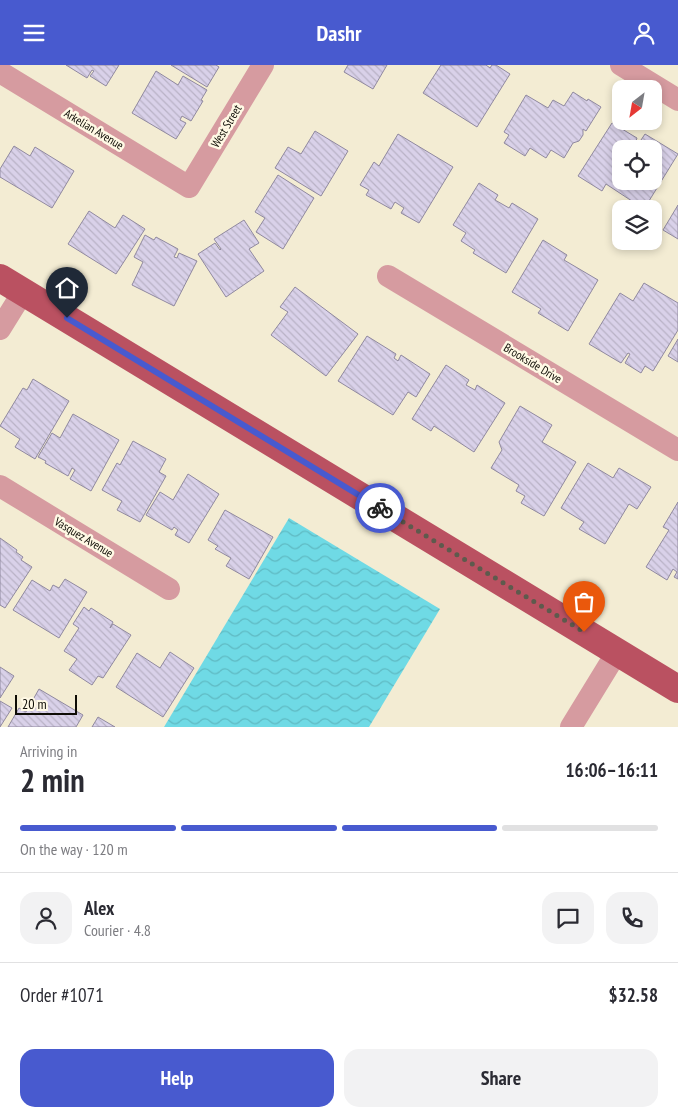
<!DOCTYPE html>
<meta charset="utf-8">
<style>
body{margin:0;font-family:"PT Sans Narrow",sans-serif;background:#f2f2f3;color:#2b2b33;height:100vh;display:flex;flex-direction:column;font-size:19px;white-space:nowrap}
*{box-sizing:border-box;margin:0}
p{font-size:16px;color:#7c7c81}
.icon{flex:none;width:28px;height:28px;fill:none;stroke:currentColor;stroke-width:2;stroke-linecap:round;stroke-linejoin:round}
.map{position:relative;height:662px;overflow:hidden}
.sheet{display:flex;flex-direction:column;background:#fff;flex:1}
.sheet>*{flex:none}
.needle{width:32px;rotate:211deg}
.tools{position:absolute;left:612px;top:15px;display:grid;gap:10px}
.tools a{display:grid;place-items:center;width:50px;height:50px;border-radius:10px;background:#fff;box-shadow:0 2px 8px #0003;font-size:25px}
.scale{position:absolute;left:15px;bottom:12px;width:62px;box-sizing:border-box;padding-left:5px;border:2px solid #0e0c05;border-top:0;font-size:14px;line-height:18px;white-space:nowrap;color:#0e0c05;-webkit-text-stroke:4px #fff9e5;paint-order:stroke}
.pin{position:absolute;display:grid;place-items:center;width:42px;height:42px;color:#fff;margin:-51px -21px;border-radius:50% 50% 50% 0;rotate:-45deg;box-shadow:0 0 5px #0007}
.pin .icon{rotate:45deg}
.courier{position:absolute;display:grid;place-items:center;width:50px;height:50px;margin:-25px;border:4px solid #485acf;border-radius:50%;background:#fff;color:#222;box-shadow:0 1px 6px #0007}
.headline em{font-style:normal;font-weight:800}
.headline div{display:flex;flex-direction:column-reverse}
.headline{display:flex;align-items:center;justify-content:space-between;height:85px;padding:0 20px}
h1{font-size:32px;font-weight:800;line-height:38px}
.bar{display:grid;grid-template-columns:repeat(4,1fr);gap:8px 5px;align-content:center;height:60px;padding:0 20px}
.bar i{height:6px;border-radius:4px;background:#e1e1e2}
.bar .selected{background:#485acf}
.bar p{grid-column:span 4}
.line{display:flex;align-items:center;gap:12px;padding:0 20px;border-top:1px solid #e1e1e2}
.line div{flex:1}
.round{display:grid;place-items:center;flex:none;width:52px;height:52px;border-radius:15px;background:#f2f2f3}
.cta{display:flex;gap:10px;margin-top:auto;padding:10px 20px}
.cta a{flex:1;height:58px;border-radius:15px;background:#485acf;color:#fff;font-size:20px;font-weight:800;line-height:58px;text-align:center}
.cta a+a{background:#f2f2f3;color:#2b2b33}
header{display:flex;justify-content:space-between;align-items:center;height:65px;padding:0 20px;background:#485acf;color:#fff;font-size:22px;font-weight:800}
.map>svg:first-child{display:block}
.water{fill:url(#water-waves)}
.building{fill:url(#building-back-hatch);stroke:#90899f;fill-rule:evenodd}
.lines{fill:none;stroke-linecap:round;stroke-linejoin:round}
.minor{stroke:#d69ba0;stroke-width:22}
.major{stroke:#ba5161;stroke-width:28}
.done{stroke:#5e5a4d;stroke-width:5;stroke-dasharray:0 9}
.route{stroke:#485acf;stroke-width:6}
.labels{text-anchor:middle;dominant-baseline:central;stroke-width:5;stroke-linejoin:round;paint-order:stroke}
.street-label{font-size:12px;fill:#0e0c05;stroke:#fff9e5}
</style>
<header><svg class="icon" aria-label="menu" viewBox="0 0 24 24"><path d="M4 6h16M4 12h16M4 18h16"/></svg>Dashr<svg class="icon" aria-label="person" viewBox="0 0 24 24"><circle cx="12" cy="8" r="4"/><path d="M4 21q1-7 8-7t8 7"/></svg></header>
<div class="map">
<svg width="678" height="662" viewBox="0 0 678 662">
<defs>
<pattern id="water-waves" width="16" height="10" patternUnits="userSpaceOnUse" patternTransform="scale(1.25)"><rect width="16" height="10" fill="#6fdae5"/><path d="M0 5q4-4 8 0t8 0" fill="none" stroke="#5fbac3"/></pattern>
<pattern id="building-back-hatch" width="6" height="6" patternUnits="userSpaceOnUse" patternTransform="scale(1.25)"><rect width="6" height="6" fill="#d9d1e9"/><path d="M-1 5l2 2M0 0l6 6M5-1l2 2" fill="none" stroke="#b9b2c6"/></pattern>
</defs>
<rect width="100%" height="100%" fill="#f3ecd3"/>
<path class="water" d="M289,453L440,544L369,662H164Z"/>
<path class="building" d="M66,0H119L106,21L90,11L94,6L92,5L87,13Z
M171,0H216L219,2L207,22Z
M348,0H387L373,24L344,7Z
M441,0H486L490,3L492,0H496L510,9L477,62L423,28Z
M156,6L178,20L183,11L207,25L201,35L203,36L191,56L182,51L180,55L186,58L176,74L132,48Z
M573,27L587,36L588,34L601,42L586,66L583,64V70L579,76L573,78L564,93L551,85L546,93L530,83L525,91L504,78L509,70L504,67L526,30L548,43L553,35L564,41Z
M612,58L637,73L636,76L639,78L645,69L678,89L644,144L606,119L602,126L578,111ZM621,84H654V116H621Z
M315,66L348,86L321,131L275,103L288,82L301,89Z
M398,69L453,102L419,158L401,148L404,143L395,137L391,144L366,130L369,125L360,120L374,97L379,101Z
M14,81L30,91L35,82L74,106L52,143L0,112V104Z
M278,110L314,133L283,184L256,167L265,153L255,147Z
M479,118L498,130L495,135L509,143L512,138L538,154L506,208L473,188L475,185L461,176L466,168L453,160Z
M678,140V174L663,165Z
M89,146L115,163L123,150L145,164L116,209L68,179Z
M244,155L259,178L249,184L264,206L226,232L198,189L215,178L220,185L221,184L214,174Z
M145,170L154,175L156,172L178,184L174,192L177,193L179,188L197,196L174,241L132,220L143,197L134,192Z
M543,175L567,190L564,195L598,215L568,266L538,248L541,244L512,227Z
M644,218L678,238V265L653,306L645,301L641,308L625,298L630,289L628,288L621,298L589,279L620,228L633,236Z
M295,222L358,269L326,311L271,270L288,247L280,242Z
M367,271L396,289L394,293L398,296L401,290L430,309L416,332L408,327L393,350L338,316Z
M678,274V297L668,291Z
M446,300L469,315L466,320L475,325L477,320L505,338L474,387L434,361L431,366L412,354Z
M33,314L69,336L35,394L15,382L20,374L0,361L23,323L27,325Z
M520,341L552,360L542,377L576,397L544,451L521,438L525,431L516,426L519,420L491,403L502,385L499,377Z
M73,349L119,375L91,426L70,414L75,405L72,403L68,411L45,398L46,396L38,392L52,368L60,373Z
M133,376L166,394L159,407L166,411L140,457L117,445L122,436L102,425L117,398L120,400Z
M588,398L613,413L619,403L651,422L637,444L629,439L605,479L579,464L584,457L561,443Z
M188,409L219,429L189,478L175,470L178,465L174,462L172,465L146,450L160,427L173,435Z
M678,437V514L674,512L677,507L673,504L667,515L646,502L669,465L663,462Z
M225,445L273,472L249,514L226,501L231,493L215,484L218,481L208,475Z
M0,473L17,485L16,487L23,492L21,495L32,502L5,543L0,540Z
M65,514L87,527L59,573L13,545L32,515L50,526L53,520L59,523Z
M84,542L89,546L91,543L113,557L110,563L113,559L131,570L103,613L98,611L92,620L69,605L77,594L64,586L79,563L73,559Z
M170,587L194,603L163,652L116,622L137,588L160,603Z
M0,602L14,611L0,633Z
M39,624L83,650L76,662H8L19,643L26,647Z
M0,636L12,643L0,662Z
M98,652L115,662H92Z"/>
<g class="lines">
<path class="minor" d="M621,0L678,35
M0,7L189,122L263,0
M388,211L678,385
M0,264L23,227
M0,421L169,524
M571,662L617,587"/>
<path class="major" d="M0,213L678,624"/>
</g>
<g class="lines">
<path class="done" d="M380,443L584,567"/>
<path class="route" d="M67,253L380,443"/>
</g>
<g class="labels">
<g class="street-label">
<text transform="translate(226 61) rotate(-59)">West Street</text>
<text transform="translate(94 64) rotate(31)">Arkelian Avenue</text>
<text transform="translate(533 298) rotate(31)">Brookside Drive</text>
<text transform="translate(84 472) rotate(31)">Vasquez Avenue</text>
</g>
</g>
</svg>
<div class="tools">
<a><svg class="needle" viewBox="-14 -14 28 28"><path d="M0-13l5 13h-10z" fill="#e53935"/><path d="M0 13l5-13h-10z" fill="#7c7c81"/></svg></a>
<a><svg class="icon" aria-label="locate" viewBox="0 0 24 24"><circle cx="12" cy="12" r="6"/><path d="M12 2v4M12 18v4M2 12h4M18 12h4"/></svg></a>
<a><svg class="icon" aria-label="layers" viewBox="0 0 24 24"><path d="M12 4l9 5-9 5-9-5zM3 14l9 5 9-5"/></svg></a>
</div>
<div class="scale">20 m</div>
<div class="pin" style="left:584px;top:567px;background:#ea580c"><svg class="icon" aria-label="bag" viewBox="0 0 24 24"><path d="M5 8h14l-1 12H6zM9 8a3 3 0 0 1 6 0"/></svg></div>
<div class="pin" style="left:67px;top:253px;background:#1f2937"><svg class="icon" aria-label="home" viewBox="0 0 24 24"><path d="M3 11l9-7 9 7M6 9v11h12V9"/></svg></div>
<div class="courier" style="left:380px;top:443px"><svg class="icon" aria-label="bike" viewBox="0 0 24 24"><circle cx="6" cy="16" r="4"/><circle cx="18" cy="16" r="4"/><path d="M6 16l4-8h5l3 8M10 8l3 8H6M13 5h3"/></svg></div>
</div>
<section class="sheet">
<div class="headline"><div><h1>2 min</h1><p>Arriving in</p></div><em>16:06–16:11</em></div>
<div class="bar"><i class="selected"></i><i class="selected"></i><i class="selected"></i><i></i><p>On the way · 120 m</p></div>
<div class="line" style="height:90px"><a class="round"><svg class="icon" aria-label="person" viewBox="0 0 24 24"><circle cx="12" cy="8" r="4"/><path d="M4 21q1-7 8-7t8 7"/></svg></a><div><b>Alex</b><p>Courier · 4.8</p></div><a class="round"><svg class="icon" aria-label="chat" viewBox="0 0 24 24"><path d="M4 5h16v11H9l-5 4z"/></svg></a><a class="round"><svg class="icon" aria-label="phone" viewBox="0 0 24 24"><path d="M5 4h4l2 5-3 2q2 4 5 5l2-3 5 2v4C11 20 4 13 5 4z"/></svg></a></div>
<div class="line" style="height:65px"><div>Order #1071</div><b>$32.58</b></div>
<div class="cta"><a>Help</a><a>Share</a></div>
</section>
